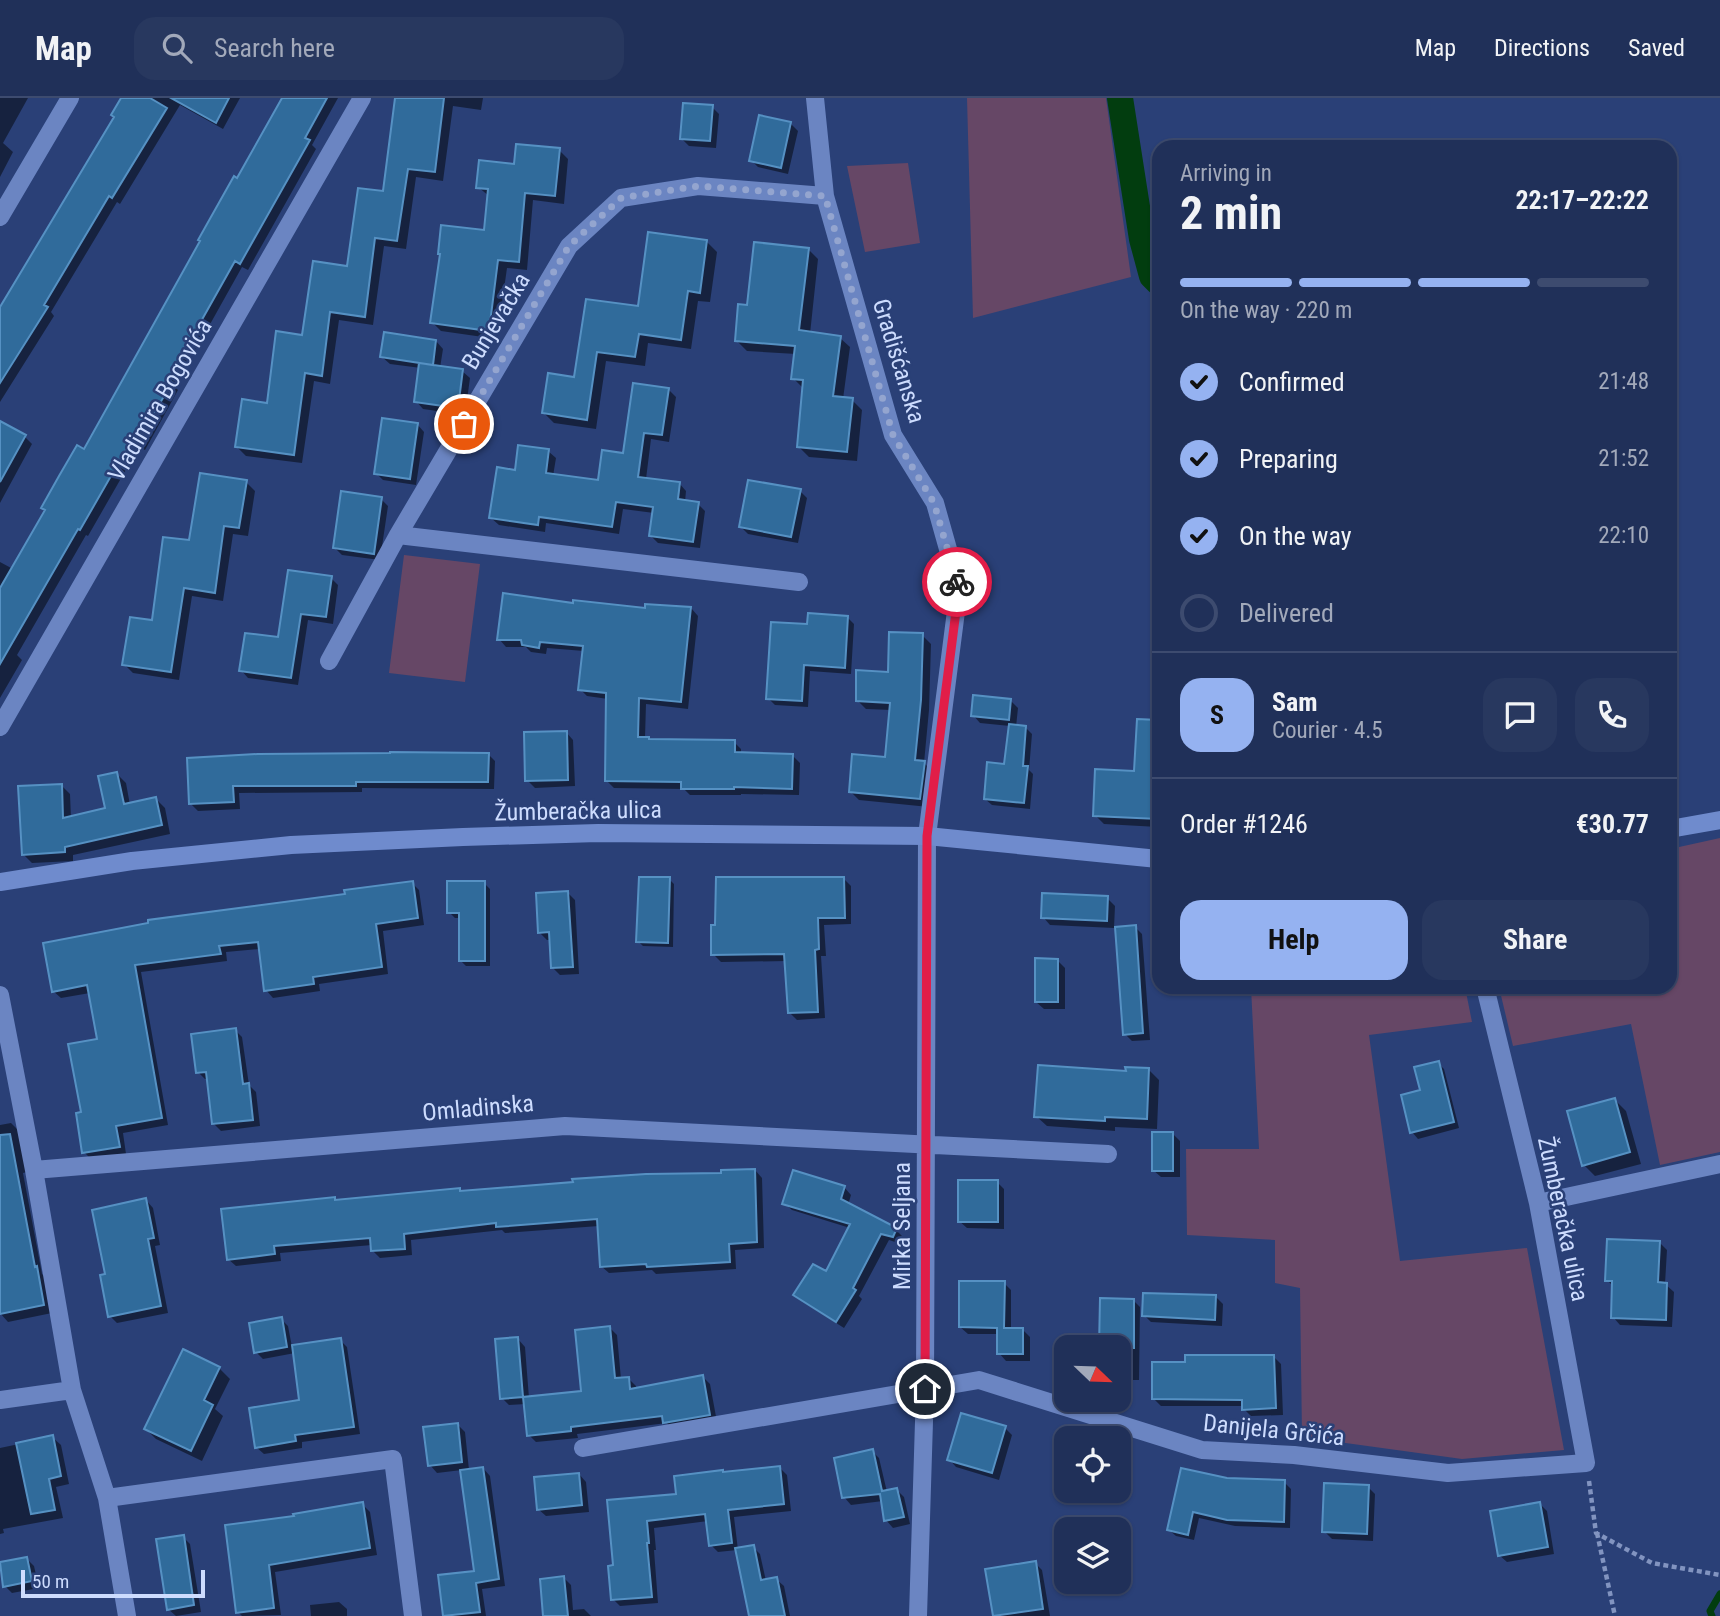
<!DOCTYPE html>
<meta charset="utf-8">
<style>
body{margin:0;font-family:"Roboto Condensed",sans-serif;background:#28385f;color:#f1f3f6;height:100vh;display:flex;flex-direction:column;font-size:26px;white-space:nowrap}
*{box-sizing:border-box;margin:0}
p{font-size:23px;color:#a2a9ba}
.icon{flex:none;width:38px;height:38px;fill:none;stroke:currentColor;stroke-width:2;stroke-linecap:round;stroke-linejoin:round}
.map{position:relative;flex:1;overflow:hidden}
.details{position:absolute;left:1152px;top:42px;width:525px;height:854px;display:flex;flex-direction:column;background:#203059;border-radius:21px;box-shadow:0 2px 5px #0004,0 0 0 2px #3d4b6f}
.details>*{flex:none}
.needle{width:46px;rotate:113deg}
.controls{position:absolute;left:1054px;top:1237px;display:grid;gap:14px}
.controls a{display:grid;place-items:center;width:77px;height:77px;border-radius:14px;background:#203059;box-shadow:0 2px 5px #0004,0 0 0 2px #3d4b6f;font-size:35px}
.scale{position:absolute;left:21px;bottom:18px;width:184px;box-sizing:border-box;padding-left:7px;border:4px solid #cddcfe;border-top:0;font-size:19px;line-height:24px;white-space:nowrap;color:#cddcfe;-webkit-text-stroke:5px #2a4077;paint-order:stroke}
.pin{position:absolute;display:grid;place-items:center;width:60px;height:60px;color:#fff;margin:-30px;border:4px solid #fff;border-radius:50%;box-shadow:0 2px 7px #0007}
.courier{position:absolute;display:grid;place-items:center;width:70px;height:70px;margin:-35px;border:5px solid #e11d48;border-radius:50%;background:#fff;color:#222;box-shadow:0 2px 9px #0007}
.summary em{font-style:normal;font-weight:700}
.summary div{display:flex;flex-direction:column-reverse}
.summary{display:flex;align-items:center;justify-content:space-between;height:119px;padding:0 28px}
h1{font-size:46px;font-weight:700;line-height:52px}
.bar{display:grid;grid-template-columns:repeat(4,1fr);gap:10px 7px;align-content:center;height:84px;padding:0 28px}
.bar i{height:9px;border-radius:5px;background:#3d4b6f}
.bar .current{background:#95b2f1}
.bar p{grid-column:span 4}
.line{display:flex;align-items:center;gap:18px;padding:0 28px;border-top:2px solid #3d4b6f}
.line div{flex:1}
.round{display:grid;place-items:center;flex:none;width:74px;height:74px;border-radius:21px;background:#28385f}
ol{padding:0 28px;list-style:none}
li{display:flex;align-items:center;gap:21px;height:77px}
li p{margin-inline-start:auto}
li .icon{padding:7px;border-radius:50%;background:#95b2f1;color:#111;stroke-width:4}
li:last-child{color:#a2a9ba}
li i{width:38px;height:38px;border:4px solid #3d4b6f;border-radius:50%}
.primary-button{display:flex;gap:14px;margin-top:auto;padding:14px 28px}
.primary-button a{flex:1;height:80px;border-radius:21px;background:#95b2f1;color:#111;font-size:28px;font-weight:700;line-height:80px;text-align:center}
.primary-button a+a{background:#28385f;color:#f1f3f6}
header{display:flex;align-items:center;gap:42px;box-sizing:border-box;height:98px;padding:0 35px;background:#203059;border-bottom:2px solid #3d4b6f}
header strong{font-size:33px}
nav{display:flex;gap:38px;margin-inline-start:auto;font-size:24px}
.search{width:490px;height:63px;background:#28385f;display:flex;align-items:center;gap:18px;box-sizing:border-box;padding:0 24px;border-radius:21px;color:#a2a9ba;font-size:26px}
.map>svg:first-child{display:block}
.green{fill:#664766}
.shadow{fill:#0007}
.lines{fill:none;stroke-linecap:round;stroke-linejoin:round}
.stream{stroke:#023d0f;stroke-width:7}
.canal{stroke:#023d0f;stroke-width:26}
.building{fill:#306b9b;stroke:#5691c3;stroke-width:2}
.path{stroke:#8294c0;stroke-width:4.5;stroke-dasharray:5 3.5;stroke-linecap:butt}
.minor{stroke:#6b85c2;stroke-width:18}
.major{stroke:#6f8bcd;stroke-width:18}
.done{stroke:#94a5cf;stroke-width:7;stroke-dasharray:0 12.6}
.route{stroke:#e11d48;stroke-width:9}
.labels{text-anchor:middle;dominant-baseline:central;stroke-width:5;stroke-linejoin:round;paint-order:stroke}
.street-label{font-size:24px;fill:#cddcfe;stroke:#2a4077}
</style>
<header>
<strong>Map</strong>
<div class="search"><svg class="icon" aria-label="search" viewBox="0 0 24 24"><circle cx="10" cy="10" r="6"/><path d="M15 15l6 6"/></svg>Search here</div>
<nav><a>Map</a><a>Directions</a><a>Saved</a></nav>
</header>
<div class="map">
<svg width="1720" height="1518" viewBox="0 0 1720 1518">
<rect width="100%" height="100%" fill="#2a4077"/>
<path class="green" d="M967,0H1106L1131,179L973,220Z
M908,65L920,145L865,154L847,68Z
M404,457L480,466L465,584L389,575Z
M1720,740V1054L1660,1067L1631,926L1513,948L1499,889H1670V751Z
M1251,889H1465L1472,924L1369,937L1400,1163L1527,1150L1564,1352L1462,1361L1302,1339L1300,1190L1275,1185V1142L1187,1137L1186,1051H1259Z"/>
<path class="shadow" d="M0,0H28L3,45L13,54L0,79Z
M123,0H240L223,31L180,7L120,106L117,104L51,214L54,218L0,304V211L116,20Z
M281,0H338L312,47L316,51L248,172L242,169L175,289L178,292L145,352L139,349L88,438L86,437L17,557L22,562L0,600V494L2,491L0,490V464L13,471L84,353L238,82L283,2Z
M428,0H483L481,12L453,8L443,83L416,79L406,151L384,148L373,227L339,222L330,286L314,283L302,365L246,358L237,349L268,307L304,239L349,170Z
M712,9L719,16L716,50L689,48L682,41Z
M790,25L798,33L788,76L758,69L751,62Z
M559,52L568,61L564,106L533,102L527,172L507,170L497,241L441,233L432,224L486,134L489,98L478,89Z
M707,144L717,154L710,204L698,203L691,251L648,245L645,268L606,263L596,331L554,325L544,315L576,281L587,203L639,210Z
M808,151L818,161L810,236L840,240L850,249L843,301L852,302L862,312L857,363L809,359L799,349L803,290L793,280L796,256L747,253L737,243L748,209Z
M436,243L443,251L440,270L462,273L470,280L465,317L423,311L416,303L421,270L390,266L382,259Z
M669,292L676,299L669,344L651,341L646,381L679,385L686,393L685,404L698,406L705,413L700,450L658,445L651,438L654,415L623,411L619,436L546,425L545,434L499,427L491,420L516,374L548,353L556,360L553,378L599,384L624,357Z
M0,325L24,338L32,346L0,405Z
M417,326L424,334L416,387L383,382L376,375Z
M246,384L255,393L248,438L233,436L223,503L192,498L179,582L133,575L124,566L153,524L190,444Z
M800,393L807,400L798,445L748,436L740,428Z
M381,401L388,408L380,462L342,457L335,450Z
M331,480L338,487L333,526L308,522L298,587L248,580L241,572L279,541Z
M575,507L647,512L691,510L698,518L688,611L646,606L645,640L649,641L651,643L734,644L741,651V656L793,658L800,665L799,697L741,696V697H690L684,691L614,690L607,683L608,601L587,598L580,591L584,553L547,550L546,556L531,554L526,549H506L499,541Z
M847,519L854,526L851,576L810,573L808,609L775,607L768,600L809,528Z
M922,537L931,546L929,612L924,665L933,674L929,709L859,702L850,693L886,661L891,612L866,611L857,602L890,576Z
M1011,603L1018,610L1016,629L1026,630L1032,636L1029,672L1033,676L1030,711L992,707L985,701L1006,668L1010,628L980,625L973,617Z
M1139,623L1158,624V729L1104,726L1095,717L1136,675Z
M566,634L573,642L575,688L535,690L527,682Z
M488,656L495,663L494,691L362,690V694L239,695L240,711L198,713L191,706L188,662Z
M117,676L126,685L130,707L156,701L165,710L170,736L73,757V763L32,765L23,756L61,687L70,696L71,720L107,712Z
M843,780L851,788V826L824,827L826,858H821L825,920L797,922L790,915L787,863L721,864L713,856Z
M669,781L674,786L673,849L643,848L638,843Z
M412,785L419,792L424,827L383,833L388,876L319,886L320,893L273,900L266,892L260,851L226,854L227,863L141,874L168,1027L123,1035L126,1056L91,1061L84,1054L83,1016L99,942L90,895L61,900L53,893L347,798Z
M484,785L490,791V868H466L460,862L461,820H455L449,814Z
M568,795L575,802L579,876L560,877L553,870L551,842H547L540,835Z
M1107,800L1115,808L1114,830L1050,827L1043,819Z
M1135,829L1142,836L1150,942L1132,943L1125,936Z
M1057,862L1065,870V911H1044L1036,904Z
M235,932L242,939L249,987L256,994L260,1028L221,1033L213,1025L209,981H205L198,974Z
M1438,965L1444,971L1459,1030L1418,1041L1412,1034L1422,993Z
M1149,972L1159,982L1157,1031L1115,1029V1033L1047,1028L1036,1018L1127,974Z
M1615,1002L1626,1013L1641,1066L1595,1078L1584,1067Z
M11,1025L19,1033L27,1074L23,1075L42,1176L45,1179L52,1215L8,1224L0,1215V1027Z
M1173,1036L1180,1043V1079H1161L1153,1072Z
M755,1072L762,1080L764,1150L735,1152L736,1171L656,1176L652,1172L609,1175L601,1168L599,1128L505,1135L502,1132L411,1142L412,1157L380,1160L373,1153L372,1147L280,1155L281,1163L236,1168L228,1161L334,1101L337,1104L462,1095L722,1076Z
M997,1084L1004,1091V1131L967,1130L959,1123Z
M844,1089L851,1097L848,1107L896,1132L903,1139L901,1146L889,1142L859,1198L862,1201L844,1230L803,1204L796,1197L826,1176L850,1130L792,1112L784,1105Z
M146,1102L153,1110L160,1147L155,1148L168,1215L117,1225L110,1218L107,1177Z
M1660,1145L1667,1152L1665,1186L1674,1194L1672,1229L1620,1227L1613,1219L1614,1189L1607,1182Z
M1004,1185L1011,1192V1232H1023L1030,1239V1263H1006L999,1255V1236H968L960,1229Z
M1216,1199L1223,1206L1222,1228L1151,1224L1144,1217Z
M1133,1202L1140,1209L1139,1282H1118V1250Z
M281,1221L288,1228L292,1249L340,1242L347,1249L360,1336L302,1344V1350L264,1356L256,1349L301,1304L295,1255L263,1261L256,1254Z
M610,1230L617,1237L621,1281H629L636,1288V1291L703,1279L710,1286L717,1324L672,1331L667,1325L577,1336L578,1340L536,1344L529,1337L526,1306L509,1307L502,1300L518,1241L525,1249L529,1300L583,1294Z
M1274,1259L1281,1266L1283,1317L1251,1318L1244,1311V1308H1161L1154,1301Z
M219,1270L230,1281L215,1311L223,1318L202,1363L156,1341L146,1331Z
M457,1326L465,1334L469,1372L483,1370L490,1378L505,1488L482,1491L486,1518H445L440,1479L476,1474L462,1372L437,1375L430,1367Z
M1005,1330L1012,1337L999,1382L956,1369L949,1361Z
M52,1339L61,1347L69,1386L56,1389L63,1420L3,1431L4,1435L0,1436V1350Z
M872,1353L879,1360L887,1394L897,1392L904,1399L910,1426L893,1430L886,1422L883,1403L851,1407L844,1399Z
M780,1370L787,1377L791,1413L734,1419L738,1452L753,1449L760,1456L766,1483L776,1481L784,1488L790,1518H751L737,1452L718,1454L711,1447L708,1423L654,1430L656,1452H654L658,1505L620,1508L613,1501L615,1469L609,1403L678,1397L724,1376Z
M579,1376L586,1384L589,1414L546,1418L538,1411Z
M1227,1382L1284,1384L1291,1391L1290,1430L1235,1428L1199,1420L1194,1442L1176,1438L1169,1432Z
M1368,1389L1375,1396L1373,1443L1332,1441L1324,1433Z
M362,1406L370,1414L377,1457L275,1474L281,1517L242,1518L238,1514L296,1419Z
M1540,1406L1547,1413L1554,1456L1507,1464L1499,1457Z
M183,1439L190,1446L201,1514L176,1518L168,1511Z
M27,1461L34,1468L39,1490L12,1495L5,1488Z
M1035,1465L1042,1472L1050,1518H994L987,1472Z
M564,1480L571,1487L573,1512L584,1511L591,1518H546Z
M339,1504L347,1511V1518H311L310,1507Z"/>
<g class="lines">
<path class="stream" d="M1712,1518L1710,1513L1720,1496"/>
<path class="canal" d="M1120,0L1142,141L1152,178L1158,184"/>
</g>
<path class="building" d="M121,0H150L167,10L112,100L109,98L44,207L48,209L0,285V209L114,19L111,17Z
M171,0H229L216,25Z
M282,0H327L305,40L310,42L240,166L235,163L168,282L172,284L137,346L131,343L80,432L78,431L0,566V490L45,412L41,410L59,378L77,347L84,351L200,143L198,142L234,78L237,80Z
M395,0H444L435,74L408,71L397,143L375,140L365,219L330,214L322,278L305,275L294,357L235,349L242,301L267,305L276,233L302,237L313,163L347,168L358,90L383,93Z
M683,5L713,7L710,43L680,41Z
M759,17L791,24L781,70L749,63Z
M516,46L560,50L555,98L525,95L519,164L498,162L489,233L430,225L440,156H438L441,127L484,132L488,91L476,90L479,62L514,66Z
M648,134L707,142L700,195L688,193L681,242L639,236L635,259L597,254L587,322L542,315L548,275L574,279L586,201L638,208Z
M754,144L809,150L799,232L841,238L833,298L853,300L847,354L797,349L803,282L791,281L795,248L735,243L738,206L747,207Z
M384,234L436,242L433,267L380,259Z
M419,265L463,271L458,310L414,304Z
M633,285L669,290L662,337L644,335L638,379L680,384L678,401L699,404L693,444L649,438L653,409L616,404L612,429L539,419L538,427L489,420L497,369L515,372L518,347L549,351L546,375L598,382L602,352L623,355Z
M382,320L418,325L410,381L374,376Z
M0,323L26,337L0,384Z
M200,375L247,382L239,430L224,428L215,495L184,490L171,574L122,567L130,519L152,522L163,439L189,442Z
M748,382L801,391L791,439L739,429Z
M341,393L382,399L374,456L333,450Z
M288,472L332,478L326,519L301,516L291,580L239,573L245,535L278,539Z
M503,495L573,505V502L645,510V506L691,509L681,604L639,600L638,639H649V641L735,642V654L793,656L792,691L734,689V691H681V684L605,683L606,595L578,592L583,548L540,544L539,550L522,547L521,542H497Z
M808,515L848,518L845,570L804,567L802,603L766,601L771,524L807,526Z
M889,534L923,535L921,602L915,662L925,663L920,701L849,694L852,656L885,659L890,605L856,603V572L888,574Z
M973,597L1011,601L1009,622L971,618Z
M1137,621L1158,622V721L1093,718L1095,671L1134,673Z
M1009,626L1026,628L1023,668H1028L1024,705L984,701L987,664L1004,666Z
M567,633L568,682L525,683L524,634Z
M390,654L489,655L488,684H356V688H233L234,704L189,706L187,660L258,656L390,655Z
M117,674L124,706L156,699L162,727L65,749V754L22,757L18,688L62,686L63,720L105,710L98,678Z
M639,779H670L668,845L636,844Z
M716,779H844L845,820H818L819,851L815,852L818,914L788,915L784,856L711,857V827H715Z
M413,783L418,820L376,826L382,869L313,879L314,886L264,893L258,844L219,848L221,856L135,867L162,1020L116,1028L120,1049L82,1055L76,1015L81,1014L68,946L97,941L87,887L52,894L43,845L148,825V822L345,796L344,792Z
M447,783H485V863H459V815H447Z
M568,793L573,869L551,870L549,834L538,835L536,795Z
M1042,795L1108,798L1107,823L1041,820Z
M1136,827L1143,935L1123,937L1115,829Z
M1035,860L1058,861V904H1035Z
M236,930L243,986L249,985L253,1022L212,1026L206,974L196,975L191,936Z
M1439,963L1454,1024L1410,1035L1401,997L1420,992L1414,969Z
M1038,967L1126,973L1125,969L1149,970L1147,1021L1105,1019V1023L1034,1019Z
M1615,1000L1630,1054L1582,1068L1567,1013Z
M1152,1034H1173V1073H1152Z
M10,1036L35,1169L37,1168L44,1207L0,1216V1037Z
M755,1071L757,1144L729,1146L730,1164L647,1169L646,1166L600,1169L597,1121L496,1129V1125L404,1136L405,1151L371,1153L370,1140L274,1148L275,1156L227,1162L221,1111L335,1099V1102L460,1090V1093L573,1084L572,1081L646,1076L721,1075V1072Z
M793,1072L845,1088L841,1101L897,1130L893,1139L881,1136L853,1190L856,1192L836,1224L793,1197L813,1166L826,1173L850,1126L782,1106Z
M958,1082H998V1124H958Z
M146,1100L154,1140L148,1141L161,1208L108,1219L100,1177L105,1176L92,1112Z
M1607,1141L1660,1143L1658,1184L1667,1185L1666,1222L1611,1220L1612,1183H1605Z
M959,1183H1005L1004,1230H1023V1256H997V1230L959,1229Z
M1143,1195L1216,1197L1215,1222L1142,1218Z
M1100,1200L1134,1201V1250H1099Z
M282,1219L287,1249L254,1255L249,1225Z
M610,1228L615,1280L629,1279L630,1291L703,1277L710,1317L663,1325L662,1318L571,1329V1333L527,1338L523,1299L581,1293L575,1232Z
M518,1239L523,1299L500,1301L495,1241Z
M341,1240L354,1329L295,1337L296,1343L255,1350L249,1310L299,1302L292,1247Z
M183,1251L220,1269L204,1302L213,1307L191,1353L144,1331Z
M1185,1257H1274L1276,1310L1242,1312V1302L1152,1301V1264H1185Z
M961,1315L1006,1328L992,1375L947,1362Z
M458,1325L462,1364L428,1368L423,1329Z
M53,1337L61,1378L49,1381L55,1412L31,1416L16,1345Z
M873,1351L882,1393L897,1390L904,1419L884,1423L880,1396L842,1400L834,1360Z
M780,1368L784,1406L728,1412L732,1445L709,1448L705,1416L647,1423L649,1445H647L652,1499L611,1502L608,1468L613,1467L607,1402L676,1396L674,1378L723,1372V1374Z
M483,1369L499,1481L476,1485L480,1514L443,1518L438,1477L474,1473L460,1372Z
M1181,1370L1227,1380L1285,1382L1284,1424L1227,1422L1193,1414L1188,1437L1167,1432Z
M579,1375L582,1407L537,1412L534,1379Z
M1324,1385L1369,1387L1367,1436L1322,1434Z
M363,1404L370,1450L269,1467L274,1510L236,1515L225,1427L294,1418L293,1416Z
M1540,1404L1548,1449L1498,1458L1490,1413Z
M184,1437L194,1507L167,1512L156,1441Z
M754,1447L761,1482L777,1479L785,1518H749L735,1450Z
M27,1459L32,1483L3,1489L0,1464Z
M1036,1463L1043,1511L993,1518L985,1471Z
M564,1478L568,1518H543L540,1481Z"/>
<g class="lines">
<path class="path" d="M1589,1383L1596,1435L1652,1465L1720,1477
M1597,1435L1615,1518"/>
<path class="minor" d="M815,0L825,98L893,337L935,405L959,490L927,738L925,1291L918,1518
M0,119L70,0
M398,437L799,484
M329,563L398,437L569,148L621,100L698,88L825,98
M0,629L362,0
M0,897L34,1072L72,1292L107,1400L127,1518
M34,1072L565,1028L1108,1056
M1538,1105L1720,1066
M0,1302L72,1292
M583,1350L979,1282L1202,1352L1294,1357L1448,1375L1586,1365L1538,1105L1485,889
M107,1400L393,1361L413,1518"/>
<path class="major" d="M1670,731L1720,722
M0,784L132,763L291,747L463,739L598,735L927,738L1158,761"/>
</g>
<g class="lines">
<path class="done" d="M464,326L569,148L621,100L698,88L825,98L893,337L934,405L957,484"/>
<path class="route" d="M925,1291L927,738L959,490L957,484"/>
</g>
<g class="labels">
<g class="street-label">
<text transform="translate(496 223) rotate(-59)">Bunjevačka</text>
<text transform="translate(899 263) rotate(73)">Gradišćanska</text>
<text transform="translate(160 302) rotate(-60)">Vladimira Bogovića</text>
<text transform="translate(578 713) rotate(-1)">Žumberačka ulica</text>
<text transform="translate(478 1010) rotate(-5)">Omladinska</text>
<text transform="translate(1563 1121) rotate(78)">Žumberačka ulica</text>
<text transform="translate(902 1128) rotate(-90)">Mirka Seljana</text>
<text transform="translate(1274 1332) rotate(6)">Danijela Grčića</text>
</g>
</g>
</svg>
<div class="controls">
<a><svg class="needle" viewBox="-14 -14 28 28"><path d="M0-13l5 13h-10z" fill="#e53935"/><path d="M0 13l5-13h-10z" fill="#a2a9ba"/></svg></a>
<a><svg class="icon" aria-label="locate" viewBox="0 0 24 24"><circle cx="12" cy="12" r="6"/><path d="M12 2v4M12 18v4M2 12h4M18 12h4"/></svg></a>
<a><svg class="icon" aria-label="layers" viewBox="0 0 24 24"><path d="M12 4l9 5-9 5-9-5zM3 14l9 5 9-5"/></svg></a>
</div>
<div class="scale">50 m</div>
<div class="pin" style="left:464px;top:326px;background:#ea580c"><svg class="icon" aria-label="bag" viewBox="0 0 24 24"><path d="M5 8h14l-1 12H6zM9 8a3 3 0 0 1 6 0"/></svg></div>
<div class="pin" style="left:925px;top:1291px;background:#1f2937"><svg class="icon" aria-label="home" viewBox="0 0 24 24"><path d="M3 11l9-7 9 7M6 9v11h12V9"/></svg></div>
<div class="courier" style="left:957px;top:484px"><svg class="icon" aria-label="bike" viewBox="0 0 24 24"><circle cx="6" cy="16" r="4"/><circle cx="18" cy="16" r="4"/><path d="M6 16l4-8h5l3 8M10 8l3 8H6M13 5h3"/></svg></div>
<section class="details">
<div class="summary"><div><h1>2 min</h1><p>Arriving in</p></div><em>22:17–22:22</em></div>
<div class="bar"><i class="current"></i><i class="current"></i><i class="current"></i><i></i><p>On the way · 220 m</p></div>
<ol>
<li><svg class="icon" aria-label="check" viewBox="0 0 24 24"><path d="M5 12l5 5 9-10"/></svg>Confirmed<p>21:48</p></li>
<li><svg class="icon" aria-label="check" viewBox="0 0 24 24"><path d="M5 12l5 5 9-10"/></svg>Preparing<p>21:52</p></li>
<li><svg class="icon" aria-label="check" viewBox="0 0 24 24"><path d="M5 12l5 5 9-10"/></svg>On the way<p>22:10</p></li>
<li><i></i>Delivered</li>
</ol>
<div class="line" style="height:126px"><b class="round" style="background:#95b2f1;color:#111">S</b><div><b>Sam</b><p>Courier · 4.5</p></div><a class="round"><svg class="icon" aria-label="chat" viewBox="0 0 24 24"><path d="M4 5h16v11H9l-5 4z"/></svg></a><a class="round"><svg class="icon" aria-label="phone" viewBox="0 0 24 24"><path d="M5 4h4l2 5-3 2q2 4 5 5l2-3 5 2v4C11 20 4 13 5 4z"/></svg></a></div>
<div class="line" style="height:91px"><div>Order #1246</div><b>€30.77</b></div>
<div class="primary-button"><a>Help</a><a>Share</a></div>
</section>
</div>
